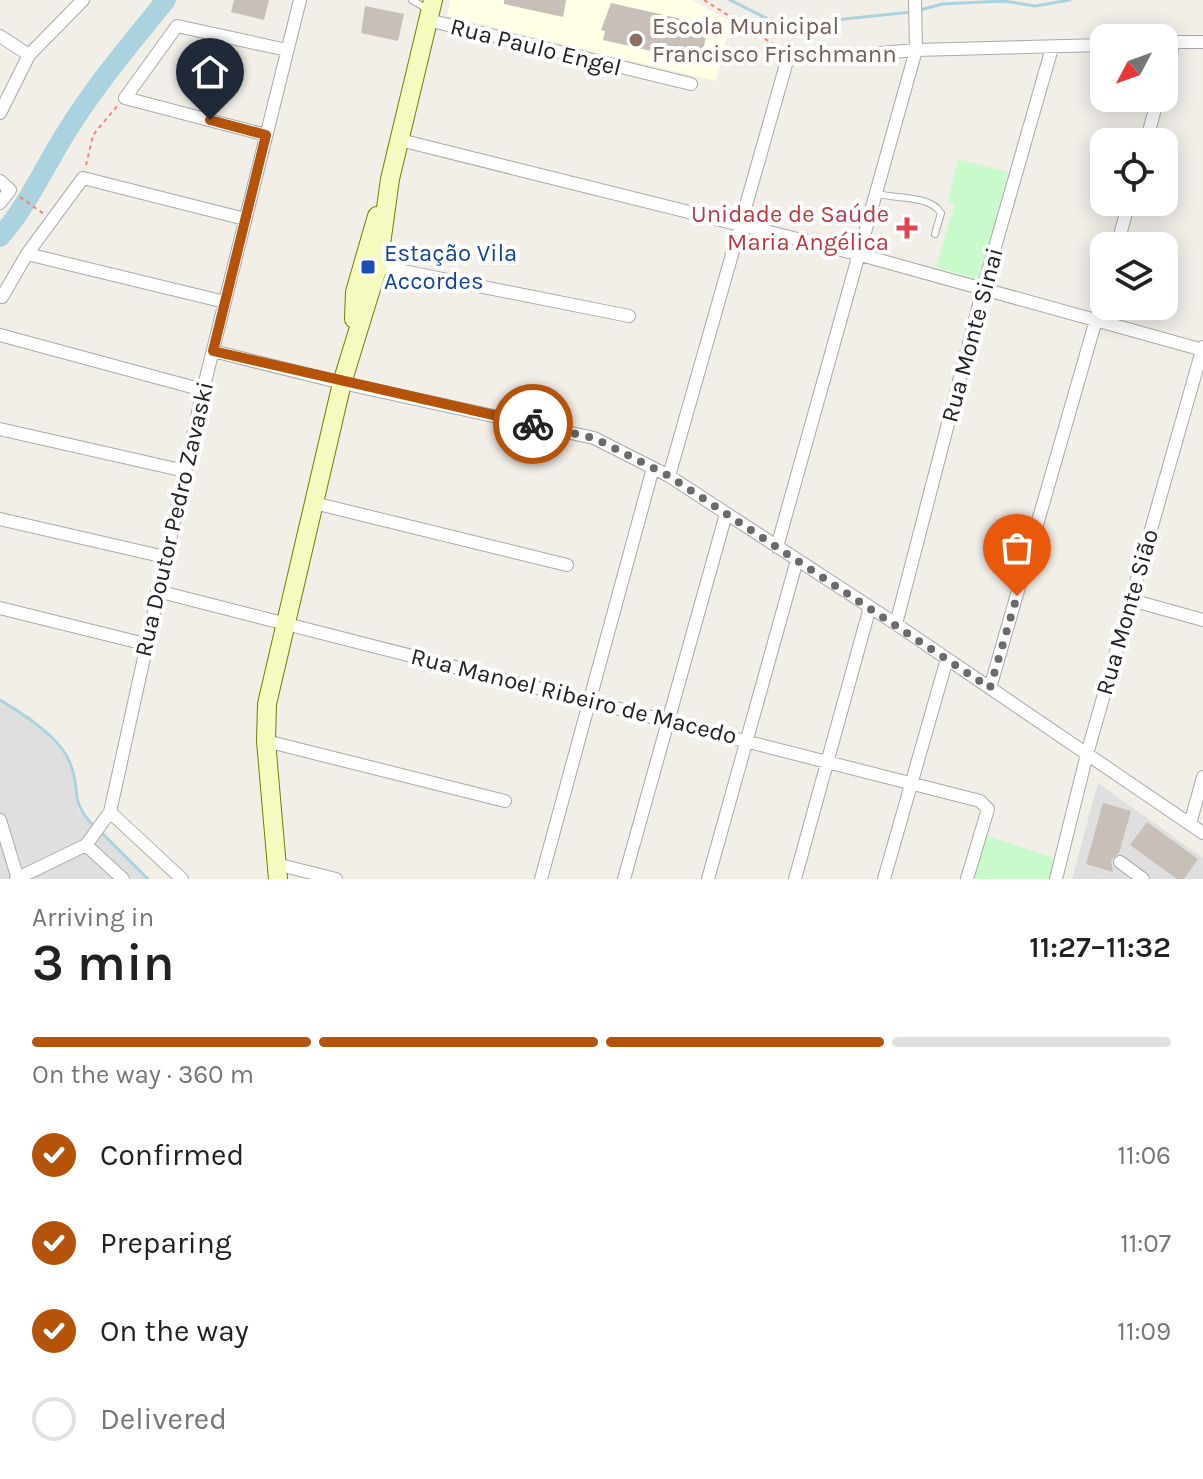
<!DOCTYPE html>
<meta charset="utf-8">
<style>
body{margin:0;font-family:Karla,sans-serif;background:#f2f2f2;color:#222;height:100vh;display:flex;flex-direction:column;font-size:30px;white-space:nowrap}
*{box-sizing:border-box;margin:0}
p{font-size:26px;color:#767676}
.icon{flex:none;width:44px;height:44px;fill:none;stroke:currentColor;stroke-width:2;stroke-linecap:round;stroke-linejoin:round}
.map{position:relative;height:879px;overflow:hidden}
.side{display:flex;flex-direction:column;background:#fff;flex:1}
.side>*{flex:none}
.needle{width:52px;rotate:229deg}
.buttons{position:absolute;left:1090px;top:24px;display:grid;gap:16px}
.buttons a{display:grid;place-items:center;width:88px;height:88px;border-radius:16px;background:#fff;box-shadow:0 4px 20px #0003;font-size:40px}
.pin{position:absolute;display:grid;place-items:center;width:68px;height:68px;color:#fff;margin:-82px -34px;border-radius:50% 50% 50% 0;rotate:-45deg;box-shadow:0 0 8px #0007}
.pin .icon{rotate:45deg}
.courier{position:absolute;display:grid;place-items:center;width:80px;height:80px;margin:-40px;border:6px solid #b45309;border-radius:50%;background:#fff;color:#222;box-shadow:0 2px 10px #0007}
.summary em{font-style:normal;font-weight:600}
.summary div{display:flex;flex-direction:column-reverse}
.summary{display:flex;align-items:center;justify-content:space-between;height:136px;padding:0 32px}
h1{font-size:52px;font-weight:600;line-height:60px}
.bar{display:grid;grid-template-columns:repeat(4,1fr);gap:12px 8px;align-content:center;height:96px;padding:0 32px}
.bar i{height:10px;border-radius:6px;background:#e0e0e0}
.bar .on{background:#b45309}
.bar p{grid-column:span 4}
ol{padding:0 32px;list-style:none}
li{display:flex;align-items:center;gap:24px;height:88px}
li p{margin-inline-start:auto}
li .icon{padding:8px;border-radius:50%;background:#b45309;color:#fff;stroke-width:4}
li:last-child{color:#767676}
li i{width:44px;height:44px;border:4px solid #e0e0e0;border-radius:50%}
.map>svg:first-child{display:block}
.residential{fill:#e0dfdf}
.education{fill:#ffffe5}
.park{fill:#c8facc}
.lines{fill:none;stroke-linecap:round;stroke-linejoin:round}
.stream{stroke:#aad3df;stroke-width:3}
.river{stroke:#aad3df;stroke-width:20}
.building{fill:#c7bfb8}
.lane-casing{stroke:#a9a9a9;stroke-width:8}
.street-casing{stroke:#a9a9a9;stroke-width:14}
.secondary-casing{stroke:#707d05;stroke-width:20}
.path{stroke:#fa8072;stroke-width:2;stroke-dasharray:4 4;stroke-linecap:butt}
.lane{stroke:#fff;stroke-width:6}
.street{stroke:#fff;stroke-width:12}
.secondary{stroke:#f7fabf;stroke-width:18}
.done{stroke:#6b6a68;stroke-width:8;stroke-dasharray:0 14.4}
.route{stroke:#b45309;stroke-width:10}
.education-dot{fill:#8d6e63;stroke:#fff;stroke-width:3}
.health-dot{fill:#e0444e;stroke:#fff;stroke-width:3}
.transit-dot{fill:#1a4fb4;stroke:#fff;stroke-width:3}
.labels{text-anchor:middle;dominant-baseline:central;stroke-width:8;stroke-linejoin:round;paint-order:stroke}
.education-label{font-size:24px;fill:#785e54;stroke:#fff;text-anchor:start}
.street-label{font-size:24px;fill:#222;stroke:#fff}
.health-label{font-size:24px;fill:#be3a42;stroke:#fff;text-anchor:end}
.transit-label{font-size:24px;fill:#164399;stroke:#fff;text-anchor:start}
</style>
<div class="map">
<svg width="1203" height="879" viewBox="0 0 1203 879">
<rect width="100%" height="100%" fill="#f2efe9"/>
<path class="residential" d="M0,700L32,718L70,761L78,810L148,879H0Z
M1098,783L1203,858V879H1072Z"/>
<path class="education" d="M450,0H692L731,22L716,81L447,16Z"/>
<path class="park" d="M958,159L1008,172L980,280L936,267L955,204L948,201Z
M984,835L1057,859L1051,879H971Z"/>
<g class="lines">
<path class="stream" d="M730,0L776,23L796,24L912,12
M920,10L942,4L1004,1L1035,6L1070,0
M0,700C22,713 61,738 70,763C82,792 68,800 94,826
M100,831L148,879"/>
<path class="river" d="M0,237C29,204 45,165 69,128C98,82 132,42 166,0"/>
</g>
<path class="building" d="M234,0H269L264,20L231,12Z
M504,0H566L563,17L504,4Z
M611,3L699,23L697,33L706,36L703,51L693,49L691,60L603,40L605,31L601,30Z
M365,6L404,14L398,41L361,33Z
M1103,803L1131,811L1119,853L1111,860L1113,872L1086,864Z
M1147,822L1198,859L1184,879H1177L1130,845Z"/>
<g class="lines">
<defs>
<path id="lane" d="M412,0L427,9
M878,194C897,199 930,195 941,213L935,234"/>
<path id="street" d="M428,20L691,84
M0,36L29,55
M1164,42H1203
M1164,78L1174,42
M0,113L29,55L83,0
M266,135L125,98L177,26L287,50
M400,140L861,255L1203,350
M1146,142L1158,98
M0,181L10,190L0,203
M1117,246L1129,202
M27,254L225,302
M378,266L629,316
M2,297L27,254L83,178L245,219
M0,335L203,390
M213,351L342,383L594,438L669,476L896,624L1203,833
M0,429L185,471
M669,476L789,54L833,57L916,50L1104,45
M314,503L567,565
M0,519L165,557
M777,547L916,50L915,0
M157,591L980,801L988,809L967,879
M1131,600L1203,620
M0,608L145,644
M896,624L983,289L1052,48
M990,688L1104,292
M266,741L505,801
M110,812L182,879
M0,820L18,879
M1190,824L1203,777
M86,845L123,879
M1120,862L1143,879
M276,864L336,879
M16,879L86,845L110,812L203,390L300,0
M541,879L653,468
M624,879L726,514
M708,879L797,560
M795,879L870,607
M884,879L947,659
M1056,879L1087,754L1203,347"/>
<path id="secondary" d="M354,319L355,292L377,216
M278,879L266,741L267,704L342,383L378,266L390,179L433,0"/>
</defs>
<use href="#lane" class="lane-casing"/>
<use href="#street" class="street-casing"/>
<use href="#secondary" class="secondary-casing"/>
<path class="path" d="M704,0L781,49
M86,165L93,135L118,105
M20,197L44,214"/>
<use href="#lane" class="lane"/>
<use href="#street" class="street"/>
<use href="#secondary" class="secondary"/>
</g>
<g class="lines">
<path class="done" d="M533,424L594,438L669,476L990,688L1017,596"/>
<path class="route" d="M210,120L266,135L213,351L533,424"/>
</g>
<circle class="education-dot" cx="636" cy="40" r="8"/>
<path class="health-dot" d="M903 216h8v8h8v8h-8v8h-8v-8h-8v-8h8z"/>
<rect class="transit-dot" x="360" y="259" width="16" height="16" rx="4"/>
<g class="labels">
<g class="education-label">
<text x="652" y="26">Escola Municipal<tspan x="652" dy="28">Francisco Frischmann</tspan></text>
</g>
<g class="street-label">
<text transform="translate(536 47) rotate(14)">Rua Paulo Engel</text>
<text transform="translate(972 335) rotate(-75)">Rua Monte Sinai</text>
<text transform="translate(174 519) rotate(-77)">Rua Doutor Pedro Zavaski</text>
<text transform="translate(1127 612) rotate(-74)">Rua Monte Sião</text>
<text transform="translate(574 696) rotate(14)">Rua Manoel Ribeiro de Macedo</text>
</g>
<g class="health-label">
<text x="889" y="214">Unidade de Saúde<tspan x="889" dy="28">Maria Angélica</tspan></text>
</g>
<g class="transit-label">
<text x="384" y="253">Estação Vila<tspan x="384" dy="28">Accordes</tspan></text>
</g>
</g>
</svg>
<div class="buttons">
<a><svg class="needle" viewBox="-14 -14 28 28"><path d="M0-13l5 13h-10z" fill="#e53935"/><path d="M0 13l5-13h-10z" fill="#767676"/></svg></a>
<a><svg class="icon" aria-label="locate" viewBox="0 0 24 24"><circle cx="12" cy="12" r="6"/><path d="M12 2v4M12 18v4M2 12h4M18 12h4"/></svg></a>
<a><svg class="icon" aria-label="layers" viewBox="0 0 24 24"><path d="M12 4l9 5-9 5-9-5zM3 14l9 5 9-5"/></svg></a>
</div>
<div class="pin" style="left:1017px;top:596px;background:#ea580c"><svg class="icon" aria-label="bag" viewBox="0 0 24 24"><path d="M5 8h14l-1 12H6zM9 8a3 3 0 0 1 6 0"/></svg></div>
<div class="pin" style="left:210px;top:120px;background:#1f2937"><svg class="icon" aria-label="home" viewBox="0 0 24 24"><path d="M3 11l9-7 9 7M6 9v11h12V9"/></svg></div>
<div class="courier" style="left:533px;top:424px"><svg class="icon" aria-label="bike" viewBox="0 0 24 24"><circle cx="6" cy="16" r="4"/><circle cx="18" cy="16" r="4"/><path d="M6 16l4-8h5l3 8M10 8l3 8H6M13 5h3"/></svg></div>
</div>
<section class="side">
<div class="summary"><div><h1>3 min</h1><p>Arriving in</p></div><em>11:27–11:32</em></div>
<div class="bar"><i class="on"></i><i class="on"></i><i class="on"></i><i></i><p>On the way · 360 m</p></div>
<ol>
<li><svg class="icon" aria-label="check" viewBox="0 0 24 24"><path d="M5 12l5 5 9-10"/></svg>Confirmed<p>11:06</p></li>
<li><svg class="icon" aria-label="check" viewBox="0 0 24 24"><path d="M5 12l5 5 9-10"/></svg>Preparing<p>11:07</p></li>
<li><svg class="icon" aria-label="check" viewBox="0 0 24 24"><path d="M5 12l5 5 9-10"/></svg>On the way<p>11:09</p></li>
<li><i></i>Delivered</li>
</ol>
</section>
